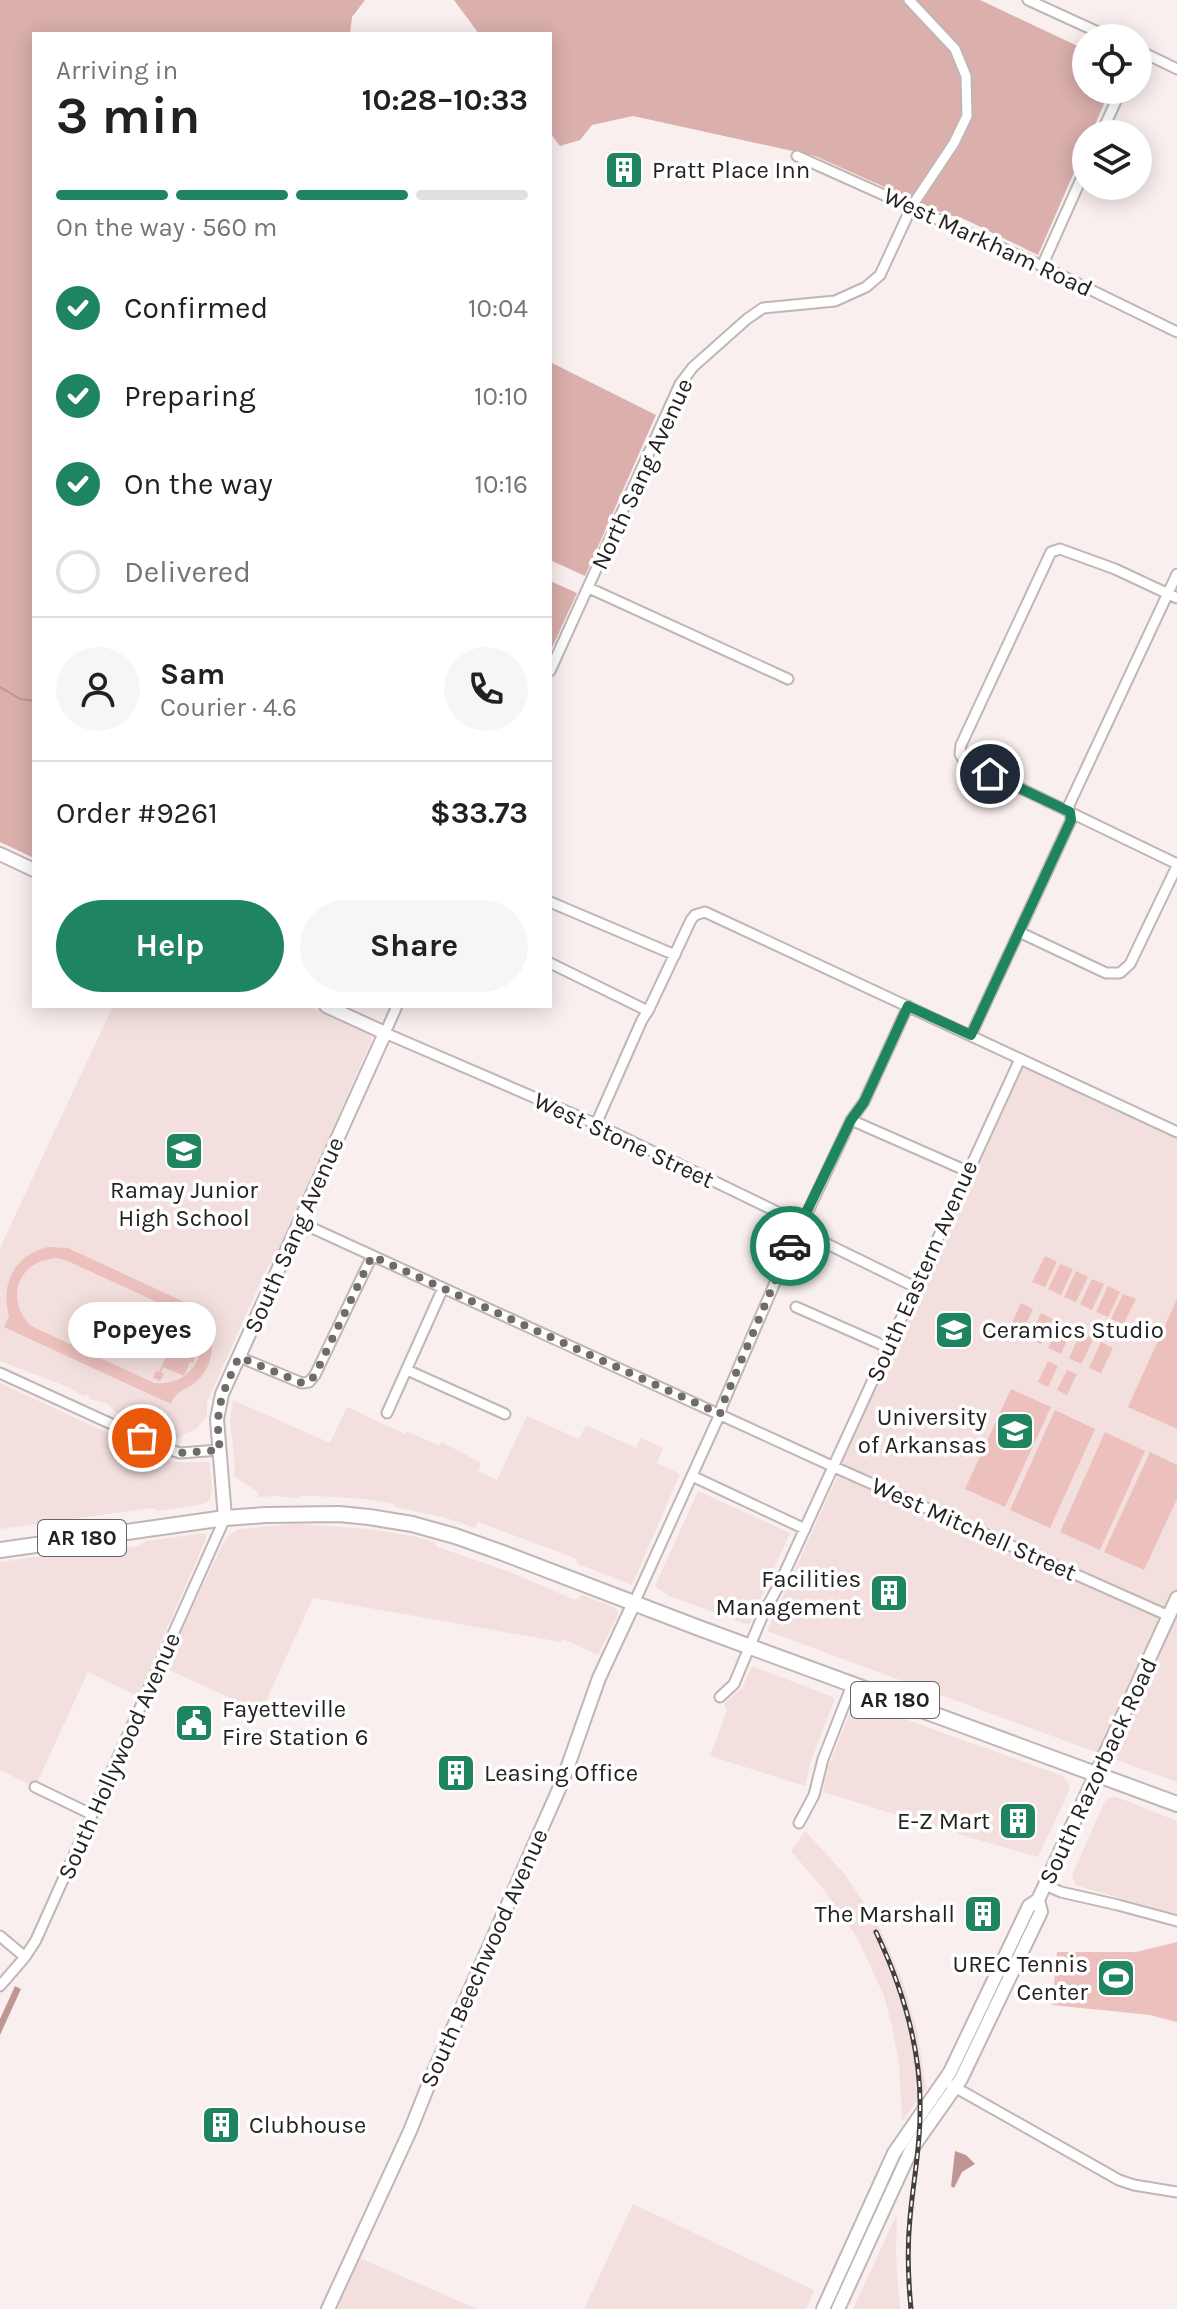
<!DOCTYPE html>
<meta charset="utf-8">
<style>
body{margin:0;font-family:Karla,sans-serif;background:#f6f6f6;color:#202124;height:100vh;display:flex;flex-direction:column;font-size:30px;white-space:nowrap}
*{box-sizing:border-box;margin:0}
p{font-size:26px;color:#757577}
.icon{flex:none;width:44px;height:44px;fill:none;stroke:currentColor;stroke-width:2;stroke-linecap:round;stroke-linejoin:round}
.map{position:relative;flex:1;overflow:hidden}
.panel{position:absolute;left:32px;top:32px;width:520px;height:976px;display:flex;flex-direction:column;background:#fff;border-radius:0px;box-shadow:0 4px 20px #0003}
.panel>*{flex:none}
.buttons{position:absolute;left:1072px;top:24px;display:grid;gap:16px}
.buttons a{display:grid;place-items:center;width:80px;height:80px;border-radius:50%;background:#fff;box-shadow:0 4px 20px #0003;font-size:40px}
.pin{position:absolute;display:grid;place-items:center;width:68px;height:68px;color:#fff;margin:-34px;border:4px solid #fff;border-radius:50%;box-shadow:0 2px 8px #0007}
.courier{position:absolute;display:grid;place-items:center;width:80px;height:80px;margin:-40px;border:6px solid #1e8560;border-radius:50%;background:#fff;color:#222;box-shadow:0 2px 10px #0007}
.bubble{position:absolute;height:56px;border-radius:28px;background:#fff;box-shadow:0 4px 20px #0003;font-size:26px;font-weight:700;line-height:56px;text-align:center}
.overview em{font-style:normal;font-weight:700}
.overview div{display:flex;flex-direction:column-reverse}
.overview{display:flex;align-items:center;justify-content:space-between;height:136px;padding:0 24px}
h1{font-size:52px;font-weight:700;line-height:60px}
.bar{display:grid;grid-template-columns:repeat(4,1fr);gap:12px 8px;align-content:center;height:96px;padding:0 24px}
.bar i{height:10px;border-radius:6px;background:#e0e0e0}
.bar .on{background:#1e8560}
.bar p{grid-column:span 4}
.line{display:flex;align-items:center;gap:20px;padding:0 24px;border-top:2px solid #e0e0e0}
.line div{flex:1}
.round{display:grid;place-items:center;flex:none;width:84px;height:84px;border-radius:42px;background:#f6f6f6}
ol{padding:0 24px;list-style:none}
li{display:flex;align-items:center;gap:24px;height:88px}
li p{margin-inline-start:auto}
li .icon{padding:8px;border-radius:50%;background:#1e8560;color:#fff;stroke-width:4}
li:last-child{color:#757577}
li i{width:44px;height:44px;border:4px solid #e0e0e0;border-radius:50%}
.action{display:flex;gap:16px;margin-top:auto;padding:16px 24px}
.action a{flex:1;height:92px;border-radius:48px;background:#1e8560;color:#fff;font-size:32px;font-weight:700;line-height:92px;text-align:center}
.action a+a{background:#f6f6f6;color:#202124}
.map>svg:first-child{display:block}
.built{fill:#f3e0de}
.green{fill:#ecc0bd;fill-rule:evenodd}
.forest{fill:#daafac}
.water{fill:#c09693}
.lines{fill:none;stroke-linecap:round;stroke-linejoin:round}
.stream{stroke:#c09693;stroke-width:2}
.street-casing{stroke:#c0b6b5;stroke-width:13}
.secondary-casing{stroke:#c0b6b5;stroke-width:16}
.primary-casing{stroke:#c0b6b5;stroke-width:18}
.street{stroke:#fff;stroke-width:9}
.secondary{stroke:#fff;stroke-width:12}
.primary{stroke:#fff;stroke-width:14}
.rail-casing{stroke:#443f3f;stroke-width:5}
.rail{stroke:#fff;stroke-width:2;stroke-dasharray:6;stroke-linecap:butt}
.done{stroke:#706a69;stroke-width:8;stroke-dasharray:0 14.4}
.route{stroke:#1e8560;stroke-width:10}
.labels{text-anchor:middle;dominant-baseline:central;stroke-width:7;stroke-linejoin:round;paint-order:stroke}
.shield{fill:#fff;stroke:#676464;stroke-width:2}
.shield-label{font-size:22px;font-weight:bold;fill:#262222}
.poi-label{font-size:24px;fill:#262222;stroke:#fff;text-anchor:start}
.street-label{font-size:24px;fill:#262222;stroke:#fff}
</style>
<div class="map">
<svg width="1177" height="2309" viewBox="0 0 1177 2309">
<rect width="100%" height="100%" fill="#f9efee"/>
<path class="built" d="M113,1006H309L365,1031L370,1034L372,1039L278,1254L266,1270L207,1402V1416L196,1429L177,1438H160L120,1416L106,1403L89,1399L90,1396L85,1394L84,1397L68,1387L0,1361V1248Z
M1020,1059L1177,1132V1782L767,1631L837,1477L870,1385Z
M0,1383L171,1462H209L212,1488L210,1499L203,1504L159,1511L152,1508L0,1529Z
M233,1400L330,1443L347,1407L405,1434L407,1431L439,1446L442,1442L481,1463L478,1471L497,1480L527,1416L579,1439L586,1425L636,1448L641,1438L663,1448L657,1463L680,1474L632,1585L578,1564L575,1558L478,1522L475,1528L443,1517L395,1507V1504L365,1499L317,1496H302L294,1498L276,1496L259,1497L257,1491L233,1476L235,1466L230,1421Z
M698,1491L790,1533L749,1625L669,1596L655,1586Z
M297,1524L369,1529L417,1537L434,1542L438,1547L510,1572L575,1600L582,1595L616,1608L618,1614L598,1655L563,1639L561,1642L313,1598L261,1712L169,1670L167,1664L173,1647L226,1538L238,1529Z
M204,1533L206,1534V1539L149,1670L140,1697L88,1672L35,1787L0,1770V1562L88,1550L94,1553L139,1546L146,1541Z
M752,1666L835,1698L810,1764L805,1786L710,1756L727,1710L724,1704L742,1688Z
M855,1701L1063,1776L1069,1785V1791L1038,1857L975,1839L823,1792L828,1767Z
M1111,1797H1117L1177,1821V1915L1075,1885L1072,1875L1105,1801Z
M805,1831L842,1871L863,1901L882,1933L903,1982L917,2029L926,2088L902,2121L899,2063L892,2026L884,1996L858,1939L823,1889L791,1851Z
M633,2204L814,2290L806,2309H584Z
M897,2214L896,2256L900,2309H853Z
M360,2258L477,2309H337Z"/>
<path class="green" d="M48,1247L68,1248L193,1306C214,1325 220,1358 198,1380C186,1392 179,1386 171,1404L4,1327L9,1316C0,1284 15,1254 48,1247ZM57,1258L70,1262L185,1315C216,1343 196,1387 154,1383L31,1326C4,1299 18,1260 57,1258Z
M1045,1256L1057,1262L1045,1287L1032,1282Z
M1060,1264L1073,1269L1061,1295L1048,1289Z
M1076,1271L1088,1277L1076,1302L1064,1297Z
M1092,1279L1104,1284L1092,1310L1080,1304Z
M1108,1286L1120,1292L1108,1317L1096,1312Z
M1123,1294L1136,1299L1123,1325L1111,1319Z
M1177,1299V1429L1128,1407Z
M1021,1303L1033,1309L1021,1335L1009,1329Z
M1041,1313L1053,1319L1041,1344L1029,1339Z
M180,1318L188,1321L184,1329L181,1328L179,1334L199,1343L192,1356L195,1358L193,1363L190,1362L184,1376L163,1367L161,1372L164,1374L160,1381L153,1378L156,1371L159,1372L179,1328L177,1326Z
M1061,1323L1073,1328L1061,1354L1048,1348Z
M1081,1332L1094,1338L1081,1364L1069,1358Z
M1101,1342L1113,1348L1101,1373L1089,1368Z
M1048,1361L1058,1366L1048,1387L1038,1382Z
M1067,1370L1077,1374L1067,1395L1057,1390Z
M1011,1389L1051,1407L1005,1507L965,1489Z
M1055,1410L1095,1429L1050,1528L1010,1510Z
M1105,1432L1145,1451L1100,1550L1060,1532Z
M1150,1452L1177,1465V1499L1144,1570L1104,1552Z
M1177,1942V2022L1150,2015L1052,2005L1057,1952H1136Z"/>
<path class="forest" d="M0,0H365L352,17L350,34H34V858L0,842Z
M454,0H980L1086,50V90H1110L1091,134H1086V145L1038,255L964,219L945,214L815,156L633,116L592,125L580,140L560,146L550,133V34H479Z
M550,362L656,415L585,576L550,560Z
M550,581L577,593L550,652Z"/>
<path class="water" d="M15,1986L21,1989L0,2035V2019Z
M955,2151L966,2155L975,2164L962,2172L954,2188L951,2186Z"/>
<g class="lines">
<path class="stream" d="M0,687L20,699L34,701"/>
<defs>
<path id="street" d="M1028,0L1111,38
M1138,50L1177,69
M1101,134L1121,90
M797,156L1042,266L1177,332
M1042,266L1086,168
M589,588L788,679
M1177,598L1115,569L1060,549L1051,552L961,745L960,754L964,761L1177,864
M550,671L680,384L693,367L747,319L763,308L835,301L866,287L880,275L912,206L954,143L967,116L966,76L955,49L909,0
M550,902L675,955
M1019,932L1106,973H1120L1130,964L1177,866
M550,963L648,1011
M397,1006L385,1033L596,1124L802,1224L815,1238L915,1287
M971,1035L1071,820L1069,805L1177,574
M851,1120L967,1171
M596,1124L642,1020L648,1011L691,920L695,915L705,912L1177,1132
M299,1222L832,1466L1169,1616
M796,1307L887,1347
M239,1357L302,1383L309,1382L315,1375L372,1256
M407,1370L505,1414
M0,1373L164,1448L180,1453L220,1450
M387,1413L443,1288
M692,1476L805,1529
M634,1603L720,1414L722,1406L795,1236L802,1224L851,1120L864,1102L908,1006
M720,1697L734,1684L764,1612L779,1585L1020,1059
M35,1787L91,1814
M799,1823L814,1795L823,1759L852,1685
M1045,1885L1061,1892L1118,1905L1177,1921
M0,1936L25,1957
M0,1986L25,1957L36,1940L225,1518
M951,2085L1119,2180L1134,2185L1177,2192"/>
<path id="secondary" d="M0,854L34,870
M225,1518L217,1419L222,1394L385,1033L326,1006
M328,2309L410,2131L434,2071L563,1780L599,1678L634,1603
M823,2309L894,2153L950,2072L1029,1906L1038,1900L1177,1598
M838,2309L911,2150L961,2079L1041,1912L1038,1900"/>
<path id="primary" d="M0,1550L225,1518L266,1515L339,1514L369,1517L412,1524L455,1536L503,1553L699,1628L1177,1804"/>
</defs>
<use href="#street" class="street-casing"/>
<use href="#secondary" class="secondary-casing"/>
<use href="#primary" class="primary-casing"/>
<use href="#street" class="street"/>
<use href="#secondary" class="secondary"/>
<use href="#primary" class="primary"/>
<defs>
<path id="rail" d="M876,1932C903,1989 922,2051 920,2114C920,2149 913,2183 910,2218C907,2248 908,2278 911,2309"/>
</defs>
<use href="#rail" class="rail-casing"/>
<use href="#rail" class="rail"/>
</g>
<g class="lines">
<path class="done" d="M142,1438L180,1453L220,1450C214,1408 222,1394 239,1357L302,1383L309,1382L315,1375L372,1256L720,1414L722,1406L790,1246"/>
<path class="route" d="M790,1246L851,1120L864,1102L908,1006L971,1035L1071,820L1070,812L990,774"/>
</g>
<defs>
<symbol id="building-square" viewBox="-11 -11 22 22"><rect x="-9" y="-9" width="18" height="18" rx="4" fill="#1e8560" stroke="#fff"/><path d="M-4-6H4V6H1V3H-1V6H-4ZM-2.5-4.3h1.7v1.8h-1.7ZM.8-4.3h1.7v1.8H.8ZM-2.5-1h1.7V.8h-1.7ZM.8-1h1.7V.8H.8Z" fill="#fff"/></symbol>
<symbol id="school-square" viewBox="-11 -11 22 22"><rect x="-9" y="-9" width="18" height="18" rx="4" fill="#1e8560" stroke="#fff"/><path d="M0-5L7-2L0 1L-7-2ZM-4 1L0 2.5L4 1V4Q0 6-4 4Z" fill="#fff"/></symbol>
<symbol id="university-square" viewBox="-11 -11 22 22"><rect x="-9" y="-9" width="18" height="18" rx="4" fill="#1e8560" stroke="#fff"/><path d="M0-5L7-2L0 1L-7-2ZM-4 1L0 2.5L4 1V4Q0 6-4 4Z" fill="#fff"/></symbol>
<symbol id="civic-square" viewBox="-11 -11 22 22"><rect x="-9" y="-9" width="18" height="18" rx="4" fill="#1e8560" stroke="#fff"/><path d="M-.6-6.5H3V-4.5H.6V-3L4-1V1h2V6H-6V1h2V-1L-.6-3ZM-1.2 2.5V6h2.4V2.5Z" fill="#fff"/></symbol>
<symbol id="stadium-square" viewBox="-11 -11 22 22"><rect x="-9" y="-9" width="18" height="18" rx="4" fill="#1e8560" stroke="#fff"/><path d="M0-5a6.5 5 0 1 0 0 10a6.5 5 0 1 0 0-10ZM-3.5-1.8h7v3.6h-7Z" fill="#fff"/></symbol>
</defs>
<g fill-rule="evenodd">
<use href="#building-square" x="602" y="148" width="44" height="44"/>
<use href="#school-square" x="162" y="1129" width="44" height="44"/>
<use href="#university-square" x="932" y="1308" width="44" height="44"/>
<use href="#university-square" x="993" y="1409" width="44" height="44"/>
<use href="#building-square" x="867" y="1571" width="44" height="44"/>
<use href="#civic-square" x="172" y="1701" width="44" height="44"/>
<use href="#building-square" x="434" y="1751" width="44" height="44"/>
<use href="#building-square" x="996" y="1799" width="44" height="44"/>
<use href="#building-square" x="961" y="1892" width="44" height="44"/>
<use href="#stadium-square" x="1094" y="1956" width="44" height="44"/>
<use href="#building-square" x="199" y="2103" width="44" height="44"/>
</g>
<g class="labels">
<g class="shield">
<rect x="38" y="1520" width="88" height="36" rx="6"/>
<rect x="851" y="1682" width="88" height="36" rx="6"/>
</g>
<g class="shield-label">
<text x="82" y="1538">AR 180</text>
<text x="895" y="1700">AR 180</text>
</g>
<g class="poi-label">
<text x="652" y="170">Pratt Place Inn</text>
<text x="184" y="1190" text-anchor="middle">Ramay Junior<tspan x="184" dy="28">High School</tspan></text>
<text x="982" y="1330">Ceramics Studio</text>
<text x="987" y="1417" text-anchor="end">University<tspan x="987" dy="28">of Arkansas</tspan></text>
<text x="861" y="1579" text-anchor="end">Facilities<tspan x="861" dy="28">Management</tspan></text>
<text x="222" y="1709">Fayetteville<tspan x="222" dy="28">Fire Station 6</tspan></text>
<text x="484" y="1773">Leasing Office</text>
<text x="990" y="1821" text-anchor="end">E-Z Mart</text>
<text x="955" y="1914" text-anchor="end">The Marshall</text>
<text x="1088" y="1964" text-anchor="end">UREC Tennis<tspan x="1088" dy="28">Center</tspan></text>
<text x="249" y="2125">Clubhouse</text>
</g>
<g class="street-label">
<text transform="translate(988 242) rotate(25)">West Markham Road</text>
<text transform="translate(642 474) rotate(-65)">North Sang Avenue</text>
<text transform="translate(624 1140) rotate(25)">West Stone Street</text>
<text transform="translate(294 1235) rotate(-66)">South Sang Avenue</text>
<text transform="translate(922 1271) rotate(-66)">South Eastern Avenue</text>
<text transform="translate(974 1529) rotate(24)">West Mitchell Street</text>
<text transform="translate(119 1756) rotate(-66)">South Hollywood Avenue</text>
<text transform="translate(1098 1771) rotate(-65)">South Razorback Road</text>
<text transform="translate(484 1958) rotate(-66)">South Beechwood Avenue</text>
</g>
</g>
</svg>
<div class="buttons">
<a><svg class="icon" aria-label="locate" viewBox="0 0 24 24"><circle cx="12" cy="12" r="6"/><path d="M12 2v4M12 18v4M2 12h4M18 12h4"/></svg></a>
<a><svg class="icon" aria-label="layers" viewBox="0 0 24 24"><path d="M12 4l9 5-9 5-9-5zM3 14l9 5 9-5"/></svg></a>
</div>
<div class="pin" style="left:142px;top:1438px;background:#ea580c"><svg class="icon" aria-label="bag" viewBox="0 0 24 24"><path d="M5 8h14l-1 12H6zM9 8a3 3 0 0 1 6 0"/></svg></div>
<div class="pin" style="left:990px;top:774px;background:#1f2937"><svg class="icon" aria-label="home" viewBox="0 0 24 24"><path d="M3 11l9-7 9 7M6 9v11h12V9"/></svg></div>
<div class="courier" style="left:790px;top:1246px"><svg class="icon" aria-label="car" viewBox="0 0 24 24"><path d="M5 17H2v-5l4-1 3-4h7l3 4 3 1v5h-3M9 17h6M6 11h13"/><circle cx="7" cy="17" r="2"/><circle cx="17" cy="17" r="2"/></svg></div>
<div class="bubble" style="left:68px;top:1302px;width:148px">Popeyes</div>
<section class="panel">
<div class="overview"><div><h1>3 min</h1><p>Arriving in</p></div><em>10:28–10:33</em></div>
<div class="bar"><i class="on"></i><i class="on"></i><i class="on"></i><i></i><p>On the way · 560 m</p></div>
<ol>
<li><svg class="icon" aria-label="check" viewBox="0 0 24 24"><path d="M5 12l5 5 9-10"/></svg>Confirmed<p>10:04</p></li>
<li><svg class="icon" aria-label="check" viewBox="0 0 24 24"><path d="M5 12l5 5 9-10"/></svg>Preparing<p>10:10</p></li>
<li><svg class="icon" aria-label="check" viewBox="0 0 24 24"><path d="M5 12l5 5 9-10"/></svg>On the way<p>10:16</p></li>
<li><i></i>Delivered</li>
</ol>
<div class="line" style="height:144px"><a class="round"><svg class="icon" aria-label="person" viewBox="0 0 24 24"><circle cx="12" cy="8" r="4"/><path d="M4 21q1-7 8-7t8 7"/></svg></a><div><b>Sam</b><p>Courier · 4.6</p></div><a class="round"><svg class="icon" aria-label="phone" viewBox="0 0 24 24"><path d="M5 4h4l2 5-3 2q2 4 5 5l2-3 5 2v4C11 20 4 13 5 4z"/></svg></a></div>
<div class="line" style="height:104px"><div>Order #9261</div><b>$33.73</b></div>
<div class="action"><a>Help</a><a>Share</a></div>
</section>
</div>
